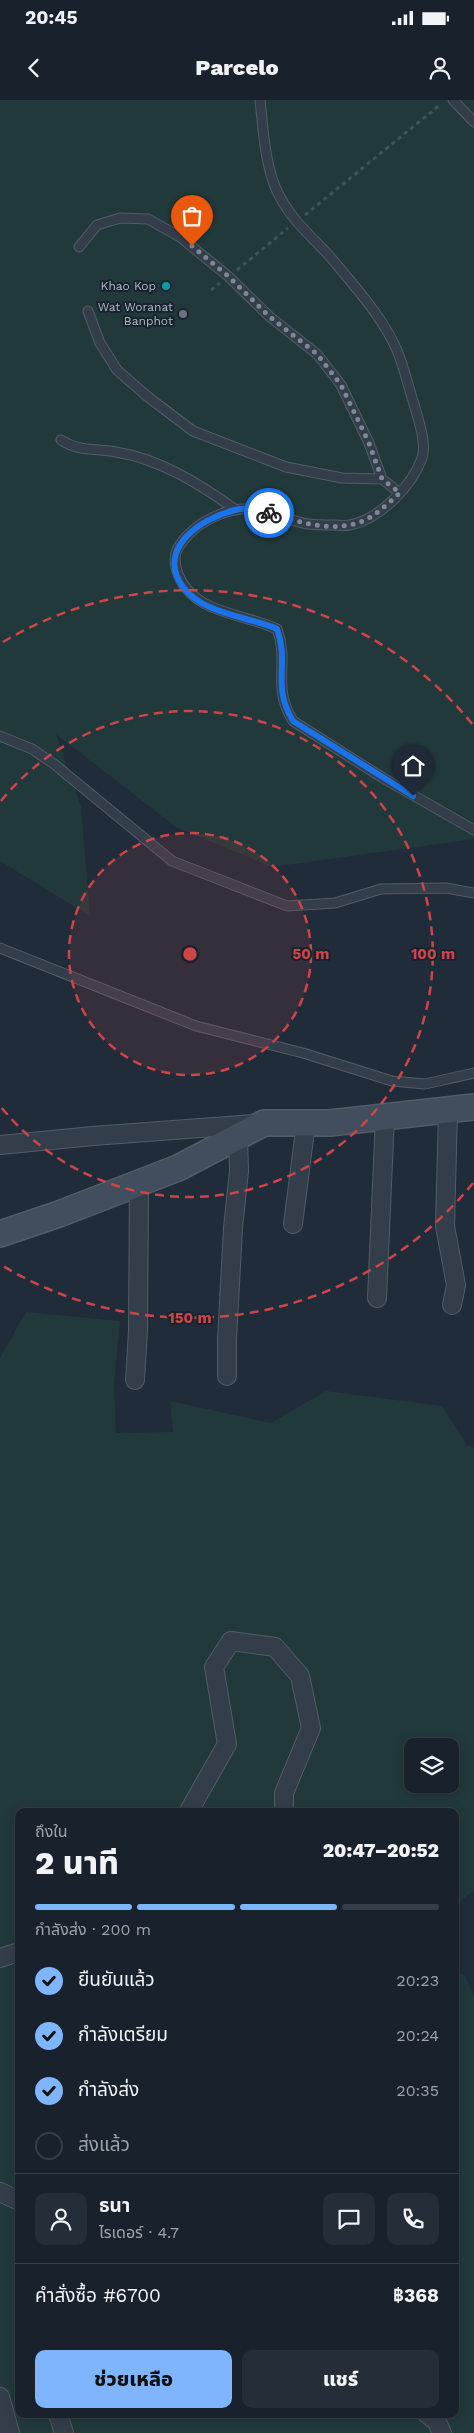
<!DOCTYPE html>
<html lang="th">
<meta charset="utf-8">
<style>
body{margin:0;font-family:"Work Sans","Noto Sans Thai",sans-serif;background:#252e38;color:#f1f3f6;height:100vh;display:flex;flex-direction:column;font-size:19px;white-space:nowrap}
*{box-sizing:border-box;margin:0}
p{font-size:16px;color:#9fa3a9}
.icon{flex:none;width:28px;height:28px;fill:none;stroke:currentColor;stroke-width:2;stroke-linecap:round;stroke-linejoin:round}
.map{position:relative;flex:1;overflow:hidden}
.side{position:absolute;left:15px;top:1708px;width:444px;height:610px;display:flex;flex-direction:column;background:#18212c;border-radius:10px;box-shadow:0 2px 12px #0003,0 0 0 1px #363e48}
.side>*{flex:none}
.buttons{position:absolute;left:404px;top:1638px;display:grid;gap:10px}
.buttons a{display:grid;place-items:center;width:55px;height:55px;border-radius:10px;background:#18212c;box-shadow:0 2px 12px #0003,0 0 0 1px #363e48;font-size:25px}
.pin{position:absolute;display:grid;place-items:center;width:42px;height:42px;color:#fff;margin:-51px -21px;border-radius:50% 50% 50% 0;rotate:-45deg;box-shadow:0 0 5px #0007}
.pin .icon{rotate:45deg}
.courier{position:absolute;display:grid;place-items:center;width:50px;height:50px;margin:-25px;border:4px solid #1a73e8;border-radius:50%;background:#fff;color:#222;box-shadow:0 1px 6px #0007}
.headline em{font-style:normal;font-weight:800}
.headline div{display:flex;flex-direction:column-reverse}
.headline{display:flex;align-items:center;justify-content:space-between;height:85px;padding:0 20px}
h1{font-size:32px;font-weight:800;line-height:38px}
.bar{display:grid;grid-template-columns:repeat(4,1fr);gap:8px 5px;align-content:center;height:60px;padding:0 20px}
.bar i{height:6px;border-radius:4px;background:#363e48}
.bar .on{background:#7eb5fc}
.bar p{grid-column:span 4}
.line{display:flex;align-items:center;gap:12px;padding:0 20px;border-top:1px solid #363e48}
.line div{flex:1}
.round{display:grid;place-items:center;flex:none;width:52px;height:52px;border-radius:10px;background:#252e38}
ol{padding:0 20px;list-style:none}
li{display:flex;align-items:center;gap:15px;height:55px}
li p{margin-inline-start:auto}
li .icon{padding:5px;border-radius:50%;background:#7eb5fc;color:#111;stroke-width:4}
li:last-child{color:#9fa3a9}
li i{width:28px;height:28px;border:2px solid #363e48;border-radius:50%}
.cta{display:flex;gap:10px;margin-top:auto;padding:10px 20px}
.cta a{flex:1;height:58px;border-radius:10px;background:#7eb5fc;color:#111;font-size:20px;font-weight:800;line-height:58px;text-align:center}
.cta a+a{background:#252e38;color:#f1f3f6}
.status{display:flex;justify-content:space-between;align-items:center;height:35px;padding:0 25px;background:#18212c;direction:ltr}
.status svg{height:14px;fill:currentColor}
header{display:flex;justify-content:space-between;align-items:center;height:65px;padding:0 20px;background:#18212c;font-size:22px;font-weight:800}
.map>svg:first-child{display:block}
.green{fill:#22393b;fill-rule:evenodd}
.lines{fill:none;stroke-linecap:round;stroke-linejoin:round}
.lane-casing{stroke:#525c68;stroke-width:11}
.street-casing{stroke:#525c68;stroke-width:20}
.secondary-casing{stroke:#525c68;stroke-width:28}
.path{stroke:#3d5555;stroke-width:3;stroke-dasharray:4 4;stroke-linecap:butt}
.lane{stroke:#343e4a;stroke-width:9}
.street{stroke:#343e4a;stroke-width:18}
.secondary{stroke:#424d5d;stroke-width:25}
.done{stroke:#7d8896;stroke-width:5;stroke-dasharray:0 9}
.route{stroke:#1a73e8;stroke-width:6}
.ring{fill:none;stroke:#ce4548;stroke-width:2.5;stroke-dasharray:9 6}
.culture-dot{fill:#0f9aa8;stroke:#19232f;stroke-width:2}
.worship-dot{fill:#6b7280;stroke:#19232f;stroke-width:2}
.labels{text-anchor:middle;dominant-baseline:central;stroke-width:4;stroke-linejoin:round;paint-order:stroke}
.poi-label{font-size:12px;fill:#afb9c7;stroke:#19232f;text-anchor:end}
.centre{fill:#ce4548;stroke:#19232f;stroke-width:2.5}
.ring-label{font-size:15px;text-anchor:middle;font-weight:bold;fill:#ce4548;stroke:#19232f;stroke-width:4;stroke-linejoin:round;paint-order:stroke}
</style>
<div class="status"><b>20:45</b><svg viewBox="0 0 49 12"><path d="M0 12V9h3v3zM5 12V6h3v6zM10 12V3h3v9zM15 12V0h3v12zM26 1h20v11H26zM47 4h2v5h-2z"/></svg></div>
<header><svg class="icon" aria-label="back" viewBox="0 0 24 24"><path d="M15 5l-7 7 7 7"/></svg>Parcelo<svg class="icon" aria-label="person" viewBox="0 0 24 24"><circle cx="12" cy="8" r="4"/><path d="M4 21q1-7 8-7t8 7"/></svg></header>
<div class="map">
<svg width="474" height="2333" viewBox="0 0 474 2333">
<rect width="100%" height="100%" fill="#202c3a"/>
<path class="green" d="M0,0H474V739L272,767L176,727L56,634L81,707L90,816L0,761Z
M26,1212L120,1221L114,1284L116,1333L173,1332L170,1301L271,1323L326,1291L442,1306L467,1345L474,1347V1790L455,1806V1711H19V2314H455V1871L465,1876L474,1896V2333H0V1258ZM412,1646H450V1684H412Z"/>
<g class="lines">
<defs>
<path id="lane" d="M260,0C263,27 265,66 277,91C291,121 311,135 332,159C355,187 381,215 396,248C404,266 408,286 414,304C418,319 427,343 422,358C412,386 380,419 350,425C345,426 339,425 334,425C325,425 316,425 308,424C289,421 271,410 251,409C231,407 204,419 190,433C177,446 171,455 178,474C193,514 243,513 277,529C290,564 271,585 293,621L383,678L474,730
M453,0L474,22
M79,147L97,125L120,118L148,119L180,137L228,176L270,217L317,254L341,285L369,343L382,379L400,393
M88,211L100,243L117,270L148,297L193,331L286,367L342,378L382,379
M61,340C79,352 95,348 116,352C160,359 200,384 236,410
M0,636L32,649L54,664L172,761L287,806L335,803L381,789L446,788L474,793
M0,848L196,926L303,953L392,981L425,984L474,973"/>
<path id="street" d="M448,1011L445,1126L456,1185L452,1205
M0,1045L93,1036L254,1024
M293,1124L306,1023
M377,1198L385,1017
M227,1276V1240L233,1128L239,1071L238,1037
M135,1280L138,1231L139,1082
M189,1711L227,1644L214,1567L231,1541L275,1547L300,1576L311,1628L284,1693V1711
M0,1858L19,1852
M0,2092L19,2101
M0,2297L10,2333
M58,2314L64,2333
M427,2314L437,2322L442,2333"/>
<path id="secondary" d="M0,1134L59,1114L178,1068L264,1023H330L474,1007"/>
</defs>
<use href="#lane" class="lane-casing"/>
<use href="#street" class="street-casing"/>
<use href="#secondary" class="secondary-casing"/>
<path class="path" d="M305,115L441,4
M237,170L288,128
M211,190L220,183"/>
<use href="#lane" class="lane"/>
<use href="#street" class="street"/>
<use href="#secondary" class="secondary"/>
</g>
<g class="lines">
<path class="done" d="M192,146L228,176L270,217L317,254L341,285L369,343L382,379L400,393C389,402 378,414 365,420C335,434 299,422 269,413"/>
<path class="route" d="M269,413C258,410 247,407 235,410C202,418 155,448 183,487C204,515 248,516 277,529C290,564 271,585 293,621L413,696"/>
</g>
<circle cx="190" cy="854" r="121" fill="#ce4548" fill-opacity=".12"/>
<g class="ring">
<circle cx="190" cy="854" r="121"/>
<path d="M1 701A243 243 0 1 1 1 1007"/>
<path d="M473 1083A364 364 0 0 1 3 1166M3 542A364 364 0 0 1 473 625"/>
</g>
<circle class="culture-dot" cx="166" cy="186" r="5"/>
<circle class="worship-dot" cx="183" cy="214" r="5"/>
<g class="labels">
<g class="poi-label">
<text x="156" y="186">Khao Kop</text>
<text x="173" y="207">Wat Woranat<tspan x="173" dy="14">Banphot</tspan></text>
</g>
</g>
<circle cx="190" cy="854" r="8" class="centre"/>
<g class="ring-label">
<text x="311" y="859">50 m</text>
<text x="433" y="859">100 m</text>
<text x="190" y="1223">150 m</text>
</g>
</svg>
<div class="buttons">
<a><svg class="icon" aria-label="layers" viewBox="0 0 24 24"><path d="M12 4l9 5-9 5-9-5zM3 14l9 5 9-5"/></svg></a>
</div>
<div class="pin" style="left:192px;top:146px;background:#ea580c"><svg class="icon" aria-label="bag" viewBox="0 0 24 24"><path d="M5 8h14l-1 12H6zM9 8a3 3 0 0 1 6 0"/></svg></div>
<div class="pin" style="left:413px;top:696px;background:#1f2937"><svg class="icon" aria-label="home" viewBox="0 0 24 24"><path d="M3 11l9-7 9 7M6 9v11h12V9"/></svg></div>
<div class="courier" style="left:269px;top:413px"><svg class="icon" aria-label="bike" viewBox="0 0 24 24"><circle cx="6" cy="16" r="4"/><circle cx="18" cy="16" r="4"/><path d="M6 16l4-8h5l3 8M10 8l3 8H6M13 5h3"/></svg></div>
<section class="side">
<div class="headline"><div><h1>2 นาที</h1><p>ถึงใน</p></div><em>20:47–20:52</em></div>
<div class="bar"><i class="on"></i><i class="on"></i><i class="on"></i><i></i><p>กำลังส่ง · 200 m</p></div>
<ol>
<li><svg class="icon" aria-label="check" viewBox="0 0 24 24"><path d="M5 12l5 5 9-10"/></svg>ยืนยันแล้ว<p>20:23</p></li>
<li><svg class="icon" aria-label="check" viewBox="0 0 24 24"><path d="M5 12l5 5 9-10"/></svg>กำลังเตรียม<p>20:24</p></li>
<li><svg class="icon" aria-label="check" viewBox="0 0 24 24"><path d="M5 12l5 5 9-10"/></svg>กำลังส่ง<p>20:35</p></li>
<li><i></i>ส่งแล้ว</li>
</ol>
<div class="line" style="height:90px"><a class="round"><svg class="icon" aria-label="person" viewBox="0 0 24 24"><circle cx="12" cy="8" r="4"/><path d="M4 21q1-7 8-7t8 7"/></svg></a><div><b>ธนา</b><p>ไรเดอร์ · 4.7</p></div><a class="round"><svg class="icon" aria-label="chat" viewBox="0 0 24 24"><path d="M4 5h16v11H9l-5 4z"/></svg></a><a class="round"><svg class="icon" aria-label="phone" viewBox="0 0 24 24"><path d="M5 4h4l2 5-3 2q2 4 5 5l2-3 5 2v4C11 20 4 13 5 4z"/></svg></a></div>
<div class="line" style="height:65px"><div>คำสั่งซื้อ #6700</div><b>฿368</b></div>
<div class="cta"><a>ช่วยเหลือ</a><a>แชร์</a></div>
</section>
</div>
